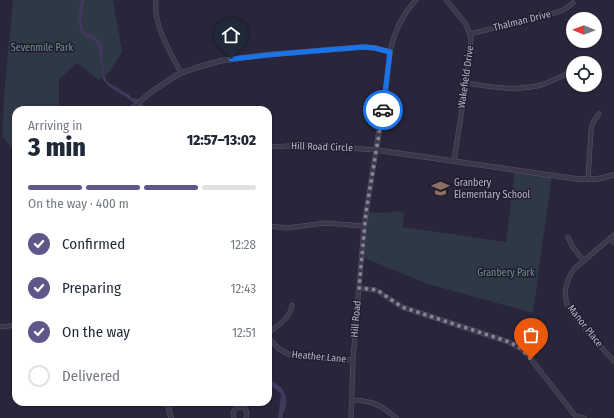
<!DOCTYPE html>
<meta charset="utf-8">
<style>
body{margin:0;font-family:"Fira Sans Condensed",sans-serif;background:#f2f2f3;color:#1f2937;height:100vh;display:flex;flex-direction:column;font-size:15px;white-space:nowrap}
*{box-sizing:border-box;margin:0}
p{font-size:13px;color:#747a83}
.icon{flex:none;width:22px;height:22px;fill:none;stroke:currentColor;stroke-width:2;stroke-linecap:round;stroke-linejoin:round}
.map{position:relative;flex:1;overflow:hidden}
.side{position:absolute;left:12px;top:106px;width:260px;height:300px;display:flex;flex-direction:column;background:#fff;border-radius:12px;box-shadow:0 1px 3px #0004}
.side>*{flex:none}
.needle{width:26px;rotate:271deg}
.buttons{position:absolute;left:566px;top:12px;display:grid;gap:8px}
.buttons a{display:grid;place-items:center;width:36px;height:36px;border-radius:50%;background:#fff;box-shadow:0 1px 3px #0004;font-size:20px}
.pin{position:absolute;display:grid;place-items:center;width:34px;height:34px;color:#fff;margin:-41px -17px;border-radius:50% 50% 50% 0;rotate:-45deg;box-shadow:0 0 4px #0007}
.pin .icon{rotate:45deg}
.courier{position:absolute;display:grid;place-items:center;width:40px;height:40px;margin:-20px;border:3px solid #1a73e8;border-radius:50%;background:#fff;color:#222;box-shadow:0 1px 5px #0007}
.head em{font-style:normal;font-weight:800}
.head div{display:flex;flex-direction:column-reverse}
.head{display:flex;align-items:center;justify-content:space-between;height:68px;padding:0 16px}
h1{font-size:26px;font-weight:800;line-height:30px}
.bar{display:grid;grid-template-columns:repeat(4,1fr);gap:6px 4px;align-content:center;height:48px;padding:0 16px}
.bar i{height:5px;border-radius:3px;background:#e0e1e3}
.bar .active{background:#5d578a}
.bar p{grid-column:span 4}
ol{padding:0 16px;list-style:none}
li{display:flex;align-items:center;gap:12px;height:44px}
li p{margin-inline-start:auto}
li .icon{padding:4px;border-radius:50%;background:#5d578a;color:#fff;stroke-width:4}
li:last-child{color:#747a83}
li i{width:22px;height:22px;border:2px solid #e0e1e3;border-radius:50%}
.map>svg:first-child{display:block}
.green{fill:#2f3845}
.water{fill:#41385e}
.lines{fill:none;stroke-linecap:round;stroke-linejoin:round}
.minor-casing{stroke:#585365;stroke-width:5}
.tertiary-casing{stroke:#585365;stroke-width:5.5}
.minor{stroke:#3c384a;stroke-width:4}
.tertiary{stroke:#3c384a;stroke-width:4.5}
.done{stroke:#868295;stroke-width:4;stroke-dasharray:0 7.2}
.route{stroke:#1a73e8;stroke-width:5}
.labels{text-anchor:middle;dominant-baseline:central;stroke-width:3;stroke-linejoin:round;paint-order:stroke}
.street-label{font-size:10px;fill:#b8b4c6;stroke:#221d2f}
.park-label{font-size:10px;fill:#6d9590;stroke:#221d2f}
.poi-label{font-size:10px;fill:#b8b4c6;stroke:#221d2f;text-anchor:start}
</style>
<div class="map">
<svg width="614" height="418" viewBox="0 0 614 418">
<rect width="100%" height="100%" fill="#29253a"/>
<path class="green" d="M13,0H113L122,52L109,72L99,80L77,63L59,79V110H16V153L2,136L5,83Z
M515,170L552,175L533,313L428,284L362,257L366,212L385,213L398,211L404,213L403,227L506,242Z"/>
<path class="water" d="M81,0H84L81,20L84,31L87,33L93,34L102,44L103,50L102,60L105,77L106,80L109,83L118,88L123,92L128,94L132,98L138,99L143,105L156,110C152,110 147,111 143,110C138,108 135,103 130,100C122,93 109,89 103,79L99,52L98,46L94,40L83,35L81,32L78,22V15Z
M268,379C280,384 289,393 286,406C285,411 282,413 283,418H278L281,394L274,388L268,385Z"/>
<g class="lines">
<defs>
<path id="minor" d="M156,0C153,26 170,51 181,73
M446,0L466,24L469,32L471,40L466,83L454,161
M470,34L558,12L565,9L573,3
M390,52C394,32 402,15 416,0
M466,83C492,87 518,92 544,84C554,80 564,75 573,71
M92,109L93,110
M268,147L308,145L376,150L364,226L353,360L351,418
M588,179L591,130L593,122L599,114
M268,226L287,228L325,223L364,226
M614,235L574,269C567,279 563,291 567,304C569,310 575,316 579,322C590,335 602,348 614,361
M568,237L572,246L583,260
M610,238L614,243
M359,288L376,290L402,307L509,342L520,348L527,354L577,418
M0,327L16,325
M268,333C277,326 291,318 292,305
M268,337L279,349L290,355L303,357L353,360
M352,400C373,401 380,404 396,418
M234,418C229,404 251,403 246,418
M576,418L580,417L584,418"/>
<path id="tertiary" d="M130,110L151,92L172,78L181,73L198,67L220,61L264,55L363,47L375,48L390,52L385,95L376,150L577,179H597L614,175
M167,402L171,418"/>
</defs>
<use href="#minor" class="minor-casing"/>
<use href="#tertiary" class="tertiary-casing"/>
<use href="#minor" class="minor"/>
<use href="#tertiary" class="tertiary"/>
</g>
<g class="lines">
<path class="done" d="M383,110L366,212L359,288L377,290L402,307L509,342L520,348L531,359"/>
<path class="route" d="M231,59L279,54L363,47L375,48L390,52L383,110"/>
</g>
<defs>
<symbol id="school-bare" viewBox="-9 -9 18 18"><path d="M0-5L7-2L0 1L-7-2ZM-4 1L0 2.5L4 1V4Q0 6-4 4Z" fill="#8d6e63" stroke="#221d2f" stroke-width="2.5" paint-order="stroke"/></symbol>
</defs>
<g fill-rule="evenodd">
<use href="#school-bare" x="428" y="176" width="25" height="25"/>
</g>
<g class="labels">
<g class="street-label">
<text transform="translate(522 21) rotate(-14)">Thalman Drive</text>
<text transform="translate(466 77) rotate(-82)">Wakefield Drive</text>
<text transform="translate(322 147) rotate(2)">Hill Road Circle</text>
<text transform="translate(356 319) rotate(-85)">Hill Road</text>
<text transform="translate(585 326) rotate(52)">Manor Place</text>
<text transform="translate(319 357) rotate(5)">Heather Lane</text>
</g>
<g class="park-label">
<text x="42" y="48">Sevenmile Park</text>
<text x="506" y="273">Granbery Park</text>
</g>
<g class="poi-label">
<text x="454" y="183">Granbery<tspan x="454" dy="12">Elementary School</tspan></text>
</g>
</g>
</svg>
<div class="buttons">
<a><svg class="needle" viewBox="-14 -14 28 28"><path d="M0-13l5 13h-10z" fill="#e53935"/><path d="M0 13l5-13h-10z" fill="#747a83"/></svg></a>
<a><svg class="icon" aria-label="locate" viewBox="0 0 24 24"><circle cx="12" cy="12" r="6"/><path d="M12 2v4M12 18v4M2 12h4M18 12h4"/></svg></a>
</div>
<div class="pin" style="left:531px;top:359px;background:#ea580c"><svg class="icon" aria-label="bag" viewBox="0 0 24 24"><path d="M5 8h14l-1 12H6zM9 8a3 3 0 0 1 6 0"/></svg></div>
<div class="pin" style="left:231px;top:59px;background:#1f2937"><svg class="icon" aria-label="home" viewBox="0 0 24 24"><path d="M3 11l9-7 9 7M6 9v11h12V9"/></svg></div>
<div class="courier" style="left:383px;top:110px"><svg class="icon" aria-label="car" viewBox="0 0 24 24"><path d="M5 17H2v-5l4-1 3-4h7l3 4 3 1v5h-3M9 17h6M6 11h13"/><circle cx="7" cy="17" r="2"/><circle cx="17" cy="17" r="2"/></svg></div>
<section class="side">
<div class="head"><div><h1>3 min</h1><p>Arriving in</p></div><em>12:57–13:02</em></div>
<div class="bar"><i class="active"></i><i class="active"></i><i class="active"></i><i></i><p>On the way · 400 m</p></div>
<ol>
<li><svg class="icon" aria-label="check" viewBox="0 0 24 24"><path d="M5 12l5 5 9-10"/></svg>Confirmed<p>12:28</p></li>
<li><svg class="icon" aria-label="check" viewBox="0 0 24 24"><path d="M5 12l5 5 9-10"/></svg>Preparing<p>12:43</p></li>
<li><svg class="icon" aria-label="check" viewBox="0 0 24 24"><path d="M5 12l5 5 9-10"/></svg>On the way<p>12:51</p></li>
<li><i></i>Delivered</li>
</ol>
</section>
</div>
